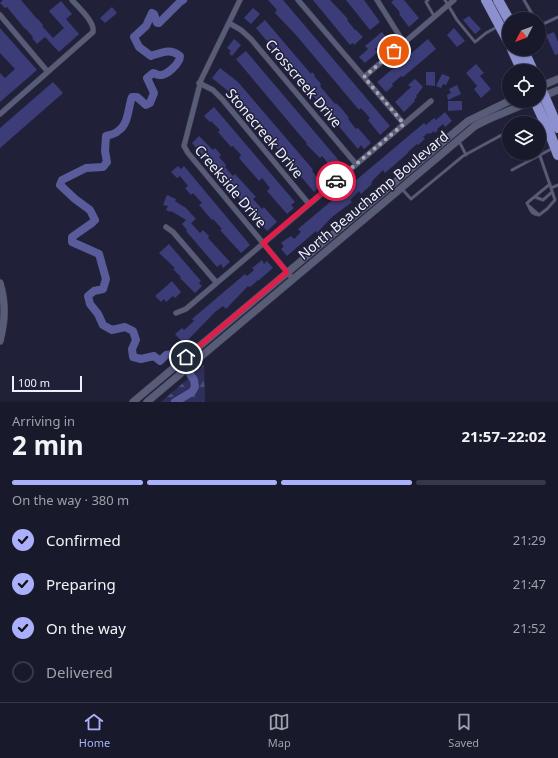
<!DOCTYPE html>
<meta charset="utf-8">
<style>
body{margin:0;font-family:"Noto Sans",sans-serif;background:#252637;color:#f1f3f6;height:100vh;display:flex;flex-direction:column;font-size:15px;white-space:nowrap}
*{box-sizing:border-box;margin:0}
p{font-size:13px;color:#9fa0a9}
.icon{flex:none;width:22px;height:22px;fill:none;stroke:currentColor;stroke-width:2;stroke-linecap:round;stroke-linejoin:round}
.map{position:relative;height:402px;overflow:hidden}
.drawer{display:flex;flex-direction:column;background:#18192b;flex:1}
.drawer>*{flex:none}
.needle{width:26px;rotate:228deg}
.tools{position:absolute;left:502px;top:12px;display:grid;gap:8px}
.tools a{display:grid;place-items:center;width:44px;height:44px;border-radius:50%;background:#18192b;box-shadow:0 1px 3px #0004,0 0 0 1px #363847;font-size:20px}
.scale{position:absolute;left:12px;bottom:10px;width:70px;box-sizing:border-box;padding-left:4px;border:2px solid #eef0fd;border-top:0;font-size:11px;line-height:14px;white-space:nowrap;color:#eef0fd;-webkit-text-stroke:3px #202139;paint-order:stroke}
.pin{position:absolute;display:grid;place-items:center;width:34px;height:34px;color:#fff;margin:-17px;border:2px solid #fff;border-radius:50%;box-shadow:0 1px 4px #0007}
.courier{position:absolute;display:grid;place-items:center;width:40px;height:40px;margin:-20px;border:3px solid #e11d48;border-radius:50%;background:#fff;color:#222;box-shadow:0 1px 5px #0007}
.summary em{font-style:normal;font-weight:700}
.summary div{display:flex;flex-direction:column-reverse}
.summary{display:flex;align-items:center;justify-content:space-between;height:68px;padding:0 12px}
h1{font-size:26px;font-weight:700;line-height:30px}
.bar{display:grid;grid-template-columns:repeat(4,1fr);gap:6px 4px;align-content:center;height:48px;padding:0 12px}
.bar i{height:5px;border-radius:3px;background:#363847}
.bar .on{background:#aab0fb}
.bar p{grid-column:span 4}
ol{padding:0 12px;list-style:none}
li{display:flex;align-items:center;gap:12px;height:44px}
li p{margin-inline-start:auto}
li .icon{padding:4px;border-radius:50%;background:#aab0fb;color:#111;stroke-width:4}
li:last-child{color:#9fa0a9}
li i{width:22px;height:22px;border:2px solid #363847;border-radius:50%}
.dock{display:flex;justify-content:space-around;align-items:center;height:56px;border-top:1px solid #363847;background:#18192b;font-size:11px;color:#9fa0a9}
.dock a{display:grid;justify-items:center;gap:2px}
.dock .on{color:#aab0fb}
.map>svg:first-child{display:block}
.forest{fill:url(#forest-firs)}
.lines{fill:none;stroke-linecap:round;stroke-linejoin:round}
.river{stroke:#595b9a;stroke-width:8}
.building{fill:#3c3c78}
.lane-casing{stroke:#3c3d51;stroke-width:3.5}
.street-casing{stroke:#3c3d51;stroke-width:6}
.secondary-casing{stroke:#3c3d51;stroke-width:8}
.highway-casing{stroke:#3c3d51;stroke-width:11}
.lane{stroke:#595c77;stroke-width:2.5}
.street{stroke:#595c77;stroke-width:5}
.secondary{stroke:#595c77;stroke-width:7}
.highway{stroke:#8c90cf;stroke-width:10}
.done{stroke:#a6a8b8;stroke-width:4;stroke-dasharray:0 7.2}
.route{stroke:#e11d48;stroke-width:5}
.labels{text-anchor:middle;dominant-baseline:central;stroke-width:3;stroke-linejoin:round;paint-order:stroke}
.street-label{font-size:14px;fill:#eef0fd;stroke:#202139}
</style>
<div class="map">
<svg width="558" height="402" viewBox="0 0 558 402">
<defs>
<pattern id="forest-firs" width="22" height="20" patternUnits="userSpaceOnUse"><rect width="22" height="20" fill="#2f2f5e"/><path d="M5 1l3.5 6h-7zM16 11l3.5 6h-7z" fill="#4d4d76"/></pattern>
</defs>
<rect width="100%" height="100%" fill="#202139"/>
<path class="forest" d="M204,365L205,402H161Z"/>
<g class="lines">
<path class="river" d="M175,402L192,392L195,387L194,380L190,374V367L184,357L173,354L166,355L160,361L154,356L141,359L133,357L132,349L136,340L133,331L125,327L112,330L103,325L98,314L90,304L88,296L94,291L103,289L106,279L99,254L72,242V237L92,223L95,220L90,210L75,199L60,185L62,180L86,168L103,167L107,162L105,151L106,136C110,135 115,134 118,131C129,124 128,107 132,97H137L146,105L150,103L154,93L147,78L153,73C154,73 158,75 159,75C167,76 180,63 180,56C170,48 163,52 151,56L139,47L134,37L146,26L152,13L154,14L157,23H159L180,2L183,0"/>
</g>
<path class="building" d="M3,0H21L38,20V19L43,25L42,26L53,38L64,28L49,11L61,1L72,14L66,19L79,34L59,52L45,37L37,44L32,38L33,37L25,28V29L7,7L5,8L0,3Z
M268,0H283L390,126L380,135L368,120L370,118L361,108L359,110L296,35L275,13L277,10Z
M313,0H330L348,19L347,20L355,30H356L363,37L354,45L353,43L350,45Z
M346,0H364L380,22L370,30Z
M394,0H404L419,18L409,27L399,14L400,13L398,10L391,2Z
M112,7L117,13L105,23L100,18Z
M253,8L260,14L251,24L244,18Z
M469,16L481,29L475,34L463,20Z
M265,20L311,74L312,72L315,75L314,76L321,84L320,86L335,104L336,103L342,109L349,118L348,119L356,129L358,128L371,143L364,149L361,145L358,149L256,28Z
M0,28L37,70L0,102V73L5,78L15,69L0,53Z
M454,28L465,41L457,47L447,35Z
M382,32L387,38L384,41L388,45L384,48L381,44L375,49L378,52L365,63L359,57L368,49L365,46Z
M554,32L558,42V54L555,55L546,35Z
M234,39L241,45L232,56L229,53L231,51L227,48Z
M428,39L436,49L403,77L401,76L392,84L393,86L386,92L377,82Z
M246,51L341,163L338,166L341,168L334,175L328,168L330,166L322,156L320,158L306,144L307,143L298,133L236,59Z
M476,64L484,73L480,76L491,89L481,98L474,89L477,86L466,73Z
M220,68L238,82L310,166L313,170L312,171L322,184L314,192L228,91L212,78Z
M426,72H435V86L426,85Z
M442,74L450,77L446,85L443,84L441,88L436,86Z
M415,79L423,87L416,96L417,97L414,100L415,101L404,112L395,102L411,87L408,85Z
M53,82L63,93L0,148V128Z
M457,85L461,94L448,100L447,95L451,93L449,89Z
M448,101H462V110L448,111Z
M214,107L295,202L291,205L294,208L287,214L267,191L270,188L262,178L259,181L239,158L241,155L233,146L231,147L218,132L220,130L211,121L210,122L204,116Z
M445,112L452,121L445,127L443,124L437,129L438,130L435,133L434,131L430,134L428,133L423,137L425,139L418,145L417,144L408,152V153L385,173L383,170L374,179L371,183L372,184L361,194L359,191L350,200L352,202L332,217L317,233L316,231L287,256L281,249L284,246L281,243L285,240L291,236L294,239L301,232L298,229L424,123L426,125L434,118L436,120Z
M199,136L213,150L215,148L221,155L219,157L226,165L225,167L233,176L235,174L256,197L253,199L262,209L264,207L277,222L267,231L192,143Z
M178,166L181,169L184,166L250,245L241,253L220,230L222,229L213,219L212,220L199,205L202,203L193,193L191,195L185,188L188,186L180,176L177,178L171,172Z
M167,195L176,199L175,201L186,208L196,219L191,223L200,233L203,230L209,236L208,238L230,262L223,268L221,264L217,267L186,231L187,230L182,224L186,220L171,211L170,212L166,210L168,206L163,205Z
M169,244L201,281L199,283L202,286L195,293L180,278L181,277L173,269L175,268L159,253Z
M262,260L264,264L267,261L273,268L258,281V280L250,287L248,286L226,309L223,306L215,312L184,344L175,334L182,328L184,330L194,321L192,319L245,274L247,276L254,270L252,268Z
M172,281L181,292L175,298L173,296L166,302L164,299L161,302L155,296Z"/>
<g class="lines">
<defs>
<path id="lane" d="M428,0L426,2L434,16
M445,0L457,20L475,42L486,33L497,27
M524,0L535,19
M539,26L558,17
M502,135L509,151
M459,141L466,155
M510,153L512,156L515,157L522,153
M539,153L551,188L558,185
M512,170L553,148
M550,184L527,203C531,210 530,214 539,215L547,209L555,200L551,188
M402,189L411,199L463,156L509,131
M535,197L543,200L552,192
M529,206L538,214"/>
<path id="street" d="M240,0L201,80L184,146L188,153L293,279
M298,0L404,124
M377,0L404,43
M0,15L48,72
M229,23L241,30L251,39L356,164
M364,77L454,0
M199,83L213,90L222,99L309,204
M0,114L93,32C95,22 79,8 72,0
M166,227L173,232L216,282
M176,313L186,309L431,101"/>
<path id="secondary" d="M539,87L558,79
M539,98L558,90
M0,283C6,304 5,320 0,341
M133,402L468,121L509,101
M147,402L475,126L489,119L532,101"/>
<path id="highway" d="M486,0L509,43
M498,0L509,20
M512,49L522,71
M523,49L533,71
M539,84L558,128
M535,101L550,134L558,155"/>
</defs>
<use href="#lane" class="lane-casing"/>
<use href="#street" class="street-casing"/>
<use href="#secondary" class="secondary-casing"/>
<use href="#highway" class="highway-casing"/>
<use href="#lane" class="lane"/>
<use href="#street" class="street"/>
<use href="#secondary" class="secondary"/>
<use href="#highway" class="highway"/>
</g>
<g class="lines">
<path class="done" d="M336,181L404,124L364,77L394,51"/>
<path class="route" d="M186,357L287,272L263,243L336,181"/>
</g>
<g class="labels">
<g class="street-label">
<text transform="translate(304 83) rotate(50)">Crosscreek Drive</text>
<text transform="translate(265 133) rotate(50)">Stonecreek Drive</text>
<text transform="translate(231 186) rotate(50)">Creekside Drive</text>
<text transform="translate(373 195) rotate(-40)">North Beauchamp Boulevard</text>
</g>
</g>
</svg>
<div class="tools">
<a><svg class="needle" viewBox="-14 -14 28 28"><path d="M0-13l5 13h-10z" fill="#e53935"/><path d="M0 13l5-13h-10z" fill="#9fa0a9"/></svg></a>
<a><svg class="icon" aria-label="locate" viewBox="0 0 24 24"><circle cx="12" cy="12" r="6"/><path d="M12 2v4M12 18v4M2 12h4M18 12h4"/></svg></a>
<a><svg class="icon" aria-label="layers" viewBox="0 0 24 24"><path d="M12 4l9 5-9 5-9-5zM3 14l9 5 9-5"/></svg></a>
</div>
<div class="scale">100 m</div>
<div class="pin" style="left:394px;top:51px;background:#ea580c"><svg class="icon" aria-label="bag" viewBox="0 0 24 24"><path d="M5 8h14l-1 12H6zM9 8a3 3 0 0 1 6 0"/></svg></div>
<div class="pin" style="left:186px;top:357px;background:#1f2937"><svg class="icon" aria-label="home" viewBox="0 0 24 24"><path d="M3 11l9-7 9 7M6 9v11h12V9"/></svg></div>
<div class="courier" style="left:336px;top:181px"><svg class="icon" aria-label="car" viewBox="0 0 24 24"><path d="M5 17H2v-5l4-1 3-4h7l3 4 3 1v5h-3M9 17h6M6 11h13"/><circle cx="7" cy="17" r="2"/><circle cx="17" cy="17" r="2"/></svg></div>
</div>
<section class="drawer">
<div class="summary"><div><h1>2 min</h1><p>Arriving in</p></div><em>21:57–22:02</em></div>
<div class="bar"><i class="on"></i><i class="on"></i><i class="on"></i><i></i><p>On the way · 380 m</p></div>
<ol>
<li><svg class="icon" aria-label="check" viewBox="0 0 24 24"><path d="M5 12l5 5 9-10"/></svg>Confirmed<p>21:29</p></li>
<li><svg class="icon" aria-label="check" viewBox="0 0 24 24"><path d="M5 12l5 5 9-10"/></svg>Preparing<p>21:47</p></li>
<li><svg class="icon" aria-label="check" viewBox="0 0 24 24"><path d="M5 12l5 5 9-10"/></svg>On the way<p>21:52</p></li>
<li><i></i>Delivered</li>
</ol>
</section>
<nav class="dock">
<a class="on"><svg class="icon" aria-label="home" viewBox="0 0 24 24"><path d="M3 11l9-7 9 7M6 9v11h12V9"/></svg>Home</a>
<a><svg class="icon" aria-label="map" viewBox="0 0 24 24"><path d="M3 6l6-2 6 2 6-2v14l-6 2-6-2-6 2zM9 4v14M15 6v14"/></svg>Map</a>
<a><svg class="icon" aria-label="saved" viewBox="0 0 24 24"><path d="M7 4h10v16l-5-4-5 4z"/></svg>Saved</a>
</nav>
